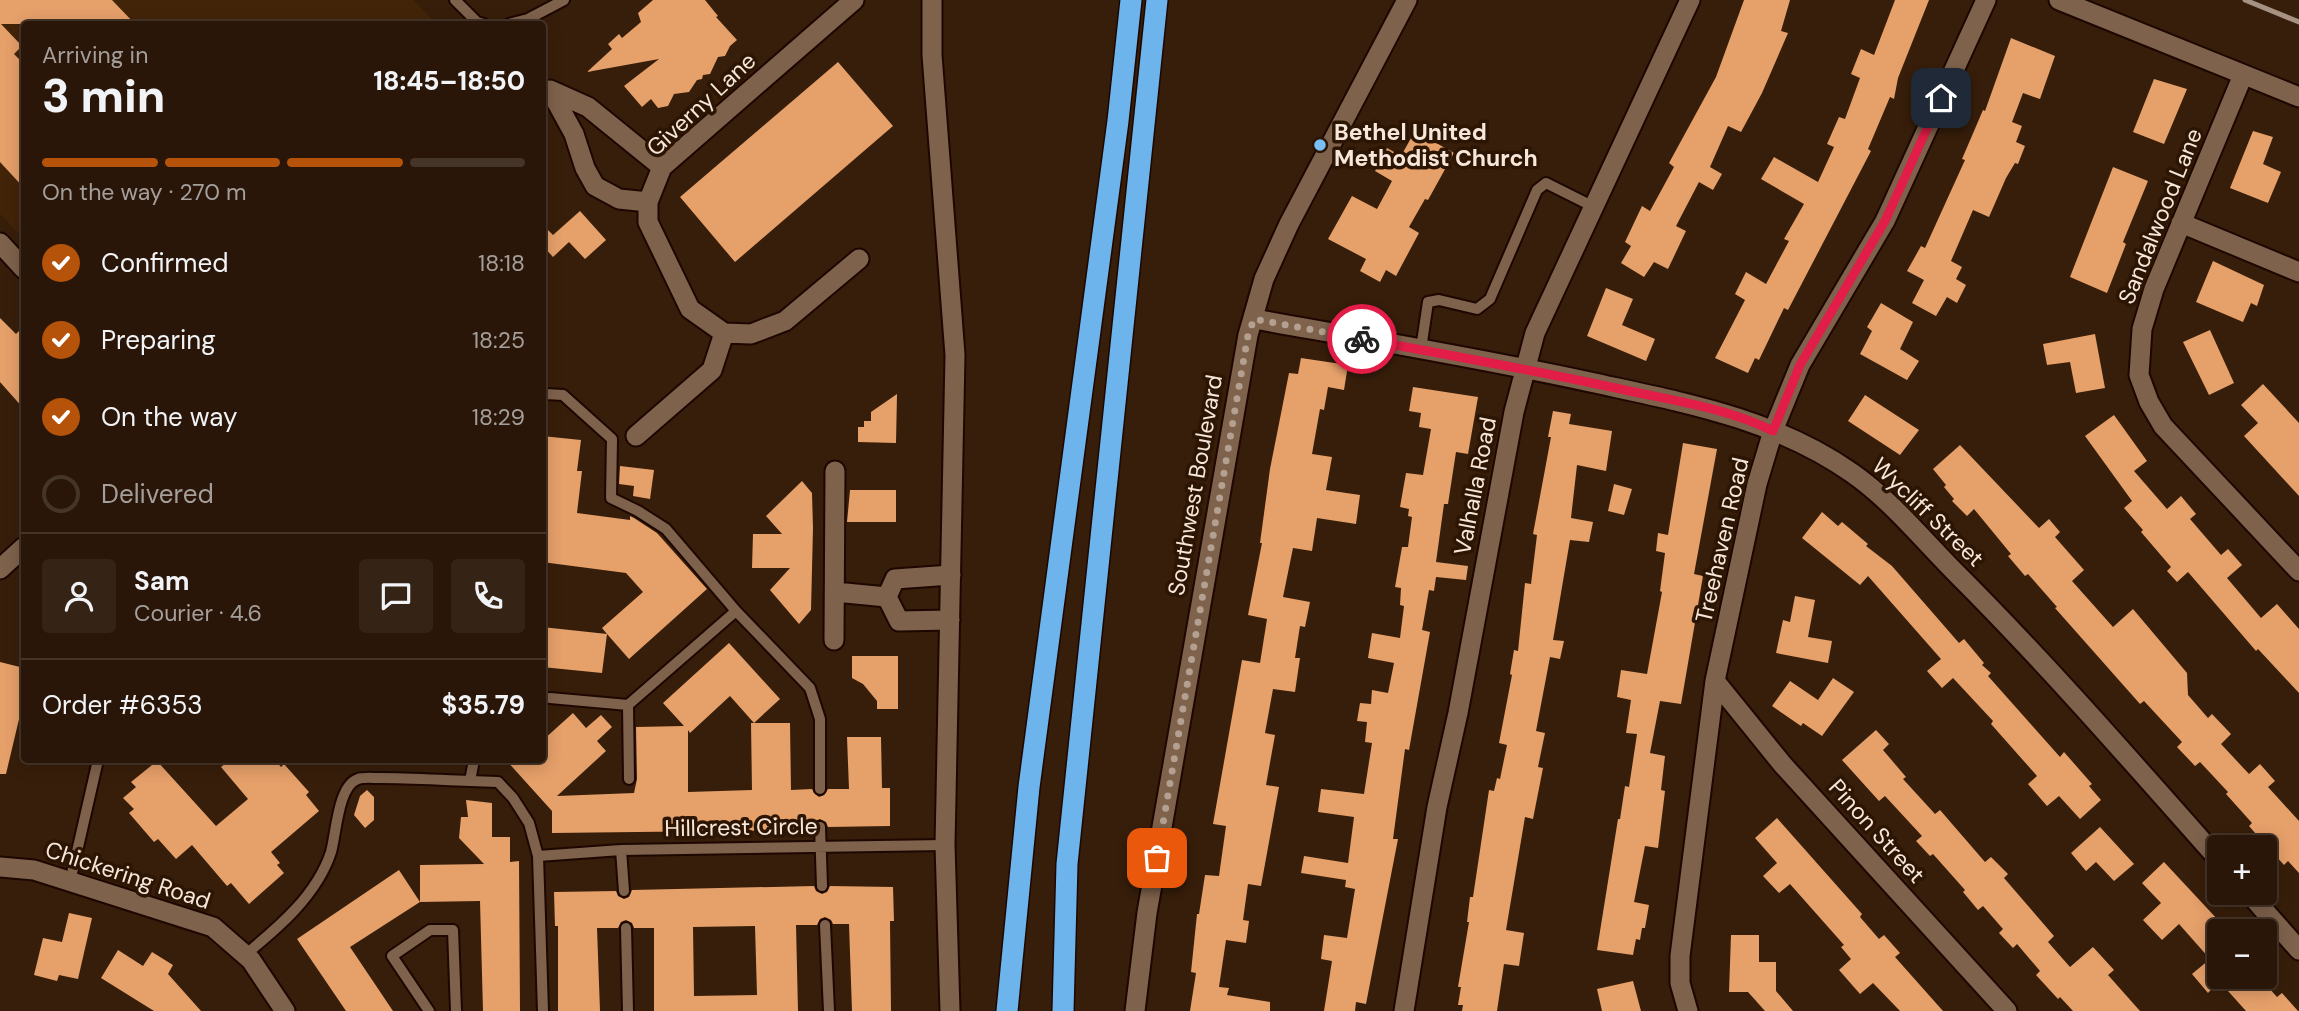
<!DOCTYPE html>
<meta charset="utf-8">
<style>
body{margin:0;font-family:"DM Sans",sans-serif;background:#352316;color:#f1f3f6;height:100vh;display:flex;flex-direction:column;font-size:26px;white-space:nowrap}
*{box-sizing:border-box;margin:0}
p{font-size:23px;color:#a59f9c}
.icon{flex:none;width:38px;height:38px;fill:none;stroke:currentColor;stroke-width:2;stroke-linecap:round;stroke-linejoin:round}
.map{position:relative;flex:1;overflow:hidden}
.details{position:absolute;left:21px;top:21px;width:525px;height:742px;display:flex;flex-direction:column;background:#291608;border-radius:7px;box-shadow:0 4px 18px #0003,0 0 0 2px #453529}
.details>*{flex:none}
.tools{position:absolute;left:2207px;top:835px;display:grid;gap:14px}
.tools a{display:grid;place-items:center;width:70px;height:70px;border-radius:7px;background:#291608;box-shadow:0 4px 18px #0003,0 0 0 2px #453529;font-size:35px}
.pin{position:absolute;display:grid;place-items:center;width:60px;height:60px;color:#fff;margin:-30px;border-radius:14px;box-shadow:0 4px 10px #0006}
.courier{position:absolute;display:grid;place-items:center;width:70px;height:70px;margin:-35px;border:5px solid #e11d48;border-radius:50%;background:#fff;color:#222;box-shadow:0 2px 9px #0007}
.overview em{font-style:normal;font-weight:800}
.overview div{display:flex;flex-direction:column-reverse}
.overview{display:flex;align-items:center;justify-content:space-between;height:119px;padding:0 21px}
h1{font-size:46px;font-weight:800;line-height:52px}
.bar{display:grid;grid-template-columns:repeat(4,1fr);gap:10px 7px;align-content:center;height:84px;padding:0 21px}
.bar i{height:9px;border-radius:5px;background:#453529}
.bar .on{background:#b45309}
.bar p{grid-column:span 4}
.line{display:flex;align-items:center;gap:18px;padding:0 21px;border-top:2px solid #453529}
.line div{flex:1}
.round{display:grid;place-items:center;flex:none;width:74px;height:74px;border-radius:7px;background:#352316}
ol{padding:0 21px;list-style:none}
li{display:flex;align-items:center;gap:21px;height:77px}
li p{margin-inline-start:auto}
li .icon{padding:7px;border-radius:50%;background:#b45309;color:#fff;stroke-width:4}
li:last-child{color:#a59f9c}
li i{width:38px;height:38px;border:4px solid #453529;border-radius:50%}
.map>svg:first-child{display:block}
.built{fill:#422409}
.building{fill:#e6a06a;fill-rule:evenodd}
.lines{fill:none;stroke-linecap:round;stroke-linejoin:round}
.service-casing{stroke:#1d0700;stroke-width:14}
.minor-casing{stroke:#1d0700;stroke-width:23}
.secondary-casing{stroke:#1d0700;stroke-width:23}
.motorway-casing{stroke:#1d0700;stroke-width:24}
.service{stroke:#7e624c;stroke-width:10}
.minor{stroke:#7e624c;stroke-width:19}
.secondary{stroke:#7e624c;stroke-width:19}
.motorway{stroke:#6db3ec;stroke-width:21}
.rail{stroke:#a69283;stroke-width:5}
.done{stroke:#b4a091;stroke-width:7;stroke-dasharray:0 12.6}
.route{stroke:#e11d48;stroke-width:9}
.poi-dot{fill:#79bff8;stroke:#2c1502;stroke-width:2.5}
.labels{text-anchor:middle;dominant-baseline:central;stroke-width:7;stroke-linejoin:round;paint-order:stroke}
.street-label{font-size:23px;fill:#f7e6da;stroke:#2c1502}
.poi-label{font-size:23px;font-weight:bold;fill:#f7e6da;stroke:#2c1502;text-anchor:start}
</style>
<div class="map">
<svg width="2299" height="1011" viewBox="0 0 2299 1011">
<rect width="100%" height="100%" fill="#371e0a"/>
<path class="built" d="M0,0H413L437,24H24V239L0,214Z"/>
<path class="building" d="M0,0H112L135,24H1L22,46L14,54L24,64V188L0,162Z
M653,0H705L718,16L716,17L737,40L730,46L725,56L718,57L710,74L703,75L702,79L697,80L689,92L674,94L668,106L658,108L651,99L642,107L624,86L659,59L587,72L612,49L608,44L619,34L622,38L641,22L638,13Z
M1744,0H1790L1781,31L1788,33L1762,93L1741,132L1728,126L1710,167L1722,174L1713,190L1699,182L1676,226L1686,231L1668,269L1654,262L1644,277L1621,263L1631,246L1625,242L1642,206L1650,211L1674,167L1669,163L1716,77Z
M1895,0H1929L1898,78L1894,99L1890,97L1868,149L1871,151L1788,310L1784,308L1759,360L1755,358L1748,373L1715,358L1745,300L1735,294L1746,272L1766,284L1789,241L1784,239L1804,204L1761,179L1774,157L1818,182L1834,147L1827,144L1839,117L1845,119L1860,78L1851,74L1861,49L1874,55Z
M2011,38L2055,56L2040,99L2023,93L2012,122L2022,126L2016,142L2025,146L2018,164L2015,163L2006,178L1989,217L1973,210L1951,261L1962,267L1956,279L1966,285L1957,303L1947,297L1936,316L1912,303L1924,280L1907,271L1921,246L1925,248L1965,160L1962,159L1983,110L1985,111Z
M838,62L893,126L735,262L680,197Z
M2154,79L2187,89L2164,144L2133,132Z
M1415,131L1454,153L1428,200L1425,199L1409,227L1419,233L1396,276L1386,270L1380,282L1360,271L1366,259L1328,239L1352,196L1377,209L1392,181L1375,171L1387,148L1401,156Z
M2253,131L2273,137L2263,164L2281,172L2268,203L2230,188Z
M2113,167L2148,181L2123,242L2126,244L2107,293L2070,277Z
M580,211L606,240L585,259L569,242L553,257L542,245V224L553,235Z
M2213,261L2264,285L2257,306L2251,303L2243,322L2196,302Z
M1606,288L1633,299L1622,325L1655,339L1646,361L1587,336Z
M1881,303L1913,322L1900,349L1919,361L1907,380L1860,354L1872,331L1867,327Z
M0,318L16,334L24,326V409L0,382Z
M2210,330L2234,383L2209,395L2183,342Z
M2095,334L2105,388L2076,393L2070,362L2047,365L2043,344Z
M1301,358L1348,365L1344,390L1328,387L1324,410L1320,409L1312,454L1332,457L1326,490L1360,495L1356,524L1317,518L1312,551L1293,548L1283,597L1310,602L1305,627L1300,626L1295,658H1300L1295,692L1273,689L1265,733L1275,735L1266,785L1279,787L1261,886L1248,884L1243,920L1249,921L1246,943L1226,940L1219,987L1229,988L1227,995L1270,1002V1011H1190L1196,973L1191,972L1197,914H1199L1205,875L1219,876L1226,826L1213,824L1242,660L1260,663L1267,619L1248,615L1262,543H1260L1270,469L1289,373L1298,374Z
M2263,384L2299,423V496L2244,436L2258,423L2241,405Z
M1413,387L1478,397L1468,454L1456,452L1448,504H1444L1436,562L1468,566L1466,580L1436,577L1434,591L1429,590L1422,630L1430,632L1409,750L1405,749L1393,839H1398L1366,1004L1356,1002L1355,1011H1324L1332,961L1321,959L1324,935L1347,938L1355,889L1345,887L1346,880L1301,873L1304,856L1348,863L1354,817L1318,812L1321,789L1364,794L1372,743L1365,742L1367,722L1357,721L1360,703L1371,704L1372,690L1388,693L1394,663L1368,658L1372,633L1400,638L1404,606L1400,605L1401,588L1395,587L1402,547H1408L1412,517L1408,516L1409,509L1400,507L1406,473L1423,475L1431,429L1419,427L1421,413L1409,411Z
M897,394L896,443L858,442V427H864V421H871V412Z
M1865,395L1919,430L1900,455L1848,421Z
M1553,411L1571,414L1569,424L1612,431L1606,471L1577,465L1571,518L1593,522L1589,542L1570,540L1553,640L1564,641L1560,659L1550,657L1536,731L1545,733L1538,767L1543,768L1533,819L1525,817L1506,930L1524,933L1519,966L1504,964L1497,1011H1462L1463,1005H1458L1461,987H1458L1469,922H1467L1470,897H1473L1489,790L1494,791L1497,778L1500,779L1507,745L1499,743L1512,675L1510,674L1514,650L1518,651L1525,583L1531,584L1537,535L1533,534L1551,437H1548Z
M2114,415L2147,461L2134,471L2167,509L2181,496L2196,514L2190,519L2221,555L2228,549L2242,565L2227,578L2261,618L2277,604L2299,629V693L2258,649L2256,651L2188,572L2177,582L2167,571L2171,567L2141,532L2143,530L2124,508L2132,501L2085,436Z
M542,436L581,440L577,471H582L577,513L630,520V516L634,518L657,533L707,589L629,659L607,634L602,673L542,667V627L607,634L602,628L643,592L626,573L542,562Z
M1683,443L1717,449L1694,574L1703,576L1681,704L1660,701L1650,753L1665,756L1661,790L1665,791L1658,848L1645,846L1634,902L1649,905L1645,928H1642L1640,940L1636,939L1633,955L1597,950L1618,819H1620L1625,786L1629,787L1637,734L1626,733L1631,700L1617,697L1621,670L1647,674L1662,592L1660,591L1665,553L1656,551L1658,533L1668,535Z
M1960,445L2039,528L2049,519L2060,532L2055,537L2084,570L2072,581L2113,627L2133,609L2187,673L2188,695L2208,718L2212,714L2231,734L2221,744L2249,774L2260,764L2275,781L2268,787L2299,821V873L2288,861L2284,865L2263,842L2249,826L2252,823L2226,794L2228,792L2200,762L2195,766L2177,747L2182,742L2144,701L2140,704L2055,608L2057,607L2028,574L2025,576L2008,556L2011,554L1974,509L1967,516L1952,501L1954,499L1944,487L1946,485L1933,469Z
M620,466L654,470L650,499L633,496L634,486L619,484Z
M802,481L812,493L813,528L811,610L799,624L770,590L790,568H752L753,534H782L766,516Z
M1614,484L1632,489L1624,515L1608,511Z
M850,490H896V522H847Z
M1822,512L1838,526L1842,522L1868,544L1866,546L1892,566L1959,643L1964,639L1984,663L1982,665L1991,673L1988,676L2060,757L2064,752L2092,784L2089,786L2101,800L2080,819L2059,796L2047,806L2028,784L2037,776L1991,724L1993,721L1953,678L1942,688L1927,671L1941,659L1868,576L1860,585L1802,538Z
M1795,596L1815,600L1808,637L1832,641L1828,663L1776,653L1783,620L1790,622Z
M729,643L780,699L754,723L730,696L690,733L688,730V792L752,790L751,723H790L791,790L812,789L814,793L819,797L824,795L828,789H849L847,737H881L882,788H890V826L828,827L826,822L820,819L815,821L812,827L795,828V830L552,833V811L506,760H542L543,740L573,713L586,728L601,715L612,727L597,741L606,751L557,796L634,793L637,779L636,727L684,726L663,703Z
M852,656H898V709H877V701L863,684L852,678Z
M0,662L24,668V716L20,715L6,774H0Z
M1833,678L1854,692L1822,736L1803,723L1801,726L1772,706L1790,681L1818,700Z
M1876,730L1889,744L1883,750L1906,777L1903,779L1935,814L1940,810L1985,862L1991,857L2008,874L2004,878L2054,936L2048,942L2070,967L2093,947L2114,970L2108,975L2140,1011H2073L2060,997L2058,999L2036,975L2040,971L2017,944L2013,948L1999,933L2003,929L1983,906L1978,910L1963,892L1965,890L1933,854L1930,856L1916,841L1922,836L1885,796L1879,801L1842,760Z
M230,760H275L281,767L284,764L309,792L306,795L319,811L271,852L280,863L277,865L284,873L249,904L231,883L227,886L192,845L176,859L158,839L154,842L129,813L134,809L123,798L136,787L131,782L157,761L216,826L248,799L221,767Z
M367,790L374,797V820L365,828L354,815L360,796Z
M466,800L492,803V837H510V862L519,861L520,1011H483L480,901L420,902V865L484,864L459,838L461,817H468Z
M1777,818L1862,914L1860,917L1879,939L1884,935L1900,953L1895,957L1943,1011H1900L1873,983L1860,994L1839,970L1851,959L1841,947L1844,945L1790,884L1779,893L1763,876L1777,863L1755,838Z
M2100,827L2134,864L2114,881L2096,862L2086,871L2071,853Z
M2164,862L2219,921V976H2258L2277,997L2282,993L2298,1011H2246L2219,981L2208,993L2192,974L2210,959L2179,924L2162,940L2143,920L2161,903L2142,883Z
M399,870L420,902L350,947L393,1011H346L297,939Z
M814,886L816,891L822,894L827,892L830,886L893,887L894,921H890L891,1011H852L849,924H833L831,920L825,917L820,919L817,925H796L798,1011H654V928H634L632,923L626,920L621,922L618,928H597L600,1011H558V926H555L554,892L616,891L618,896L624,899L629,897L632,890ZM755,926L757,995L694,996L693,927Z
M69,913L92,918L78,979L59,975L57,981L34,975L43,938L62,942Z
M1731,935H1759V962H1776V991L1793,1011H1765L1748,992H1729Z
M118,950L143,966L152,952L173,965L168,974L201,1011H154L101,978Z
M1633,981L1641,1011H1602L1597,989Z"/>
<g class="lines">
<defs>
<path id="service" d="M455,0L477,22L484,24
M509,24L528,19L564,0
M1421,349L1428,302L1439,300L1477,309L1490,299L1537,190L1546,183L1594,207
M542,397L546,394L563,395L612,439L611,498L638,511L666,529L736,611L628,705L629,779
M736,611L810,688L820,719V789
M550,698L628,705
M470,781L498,782L513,798L529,823L538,856L543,1011
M820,827L822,886
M621,850L624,891
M538,856L621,850L945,845
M70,882L98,760
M825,925L829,1011
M626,928L628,1011
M246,954C279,927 317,895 331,852C336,835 338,785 358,779C363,777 373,778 379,778C410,778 440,780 470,781L474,760
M429,1011L392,956L430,930H453L456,1011"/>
<path id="minor" d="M2243,75L2154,289L2142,329L2139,375L2149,402L2163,426L2299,571
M648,202L619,199L595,186L585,168L574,134L550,90L588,107L662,167
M2181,223L2299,272
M0,243L24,269
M1254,319C1366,339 1479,358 1590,382C1681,402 1774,418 1852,473C1891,500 1923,540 1956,573C2048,665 2133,763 2219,860
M724,333L690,309L648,222V202L662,167L854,0
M724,333L751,334L785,321L859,259
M636,436L712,370L724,333
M0,569L24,547
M835,592L887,597
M950,620L899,621L887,597L895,579L951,575
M834,640L835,471
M1715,681L1783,765L2007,1011
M0,867L34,870L213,927L251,960L285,1011
M2248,892L2299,950
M1404,1011L1437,807L1458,713L1514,412L1535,333L1690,0
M1688,1011L1680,983V956L1715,681L1757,484L1773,431L1800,365L1885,221L1986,0"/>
<path id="secondary" d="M932,0V55L955,355L945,845L950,1011
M2059,0L2299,97
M1135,1011L1147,913L1248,335L1264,279L1289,224L1407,0"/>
<path id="motorway" d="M1007,1011L1029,787L1118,121L1131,0
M1063,1011L1067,864L1157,0"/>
</defs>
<use href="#service" class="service-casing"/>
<use href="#minor" class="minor-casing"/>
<use href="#secondary" class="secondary-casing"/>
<use href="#motorway" class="motorway-casing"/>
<use href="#service" class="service"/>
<use href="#minor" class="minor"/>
<use href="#secondary" class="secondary"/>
<use href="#motorway" class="motorway"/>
<path class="rail" d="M2245,0L2299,22"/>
</g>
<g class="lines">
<path class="done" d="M1157,858L1248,335L1254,319L1362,339"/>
<path class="route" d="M1362,339C1450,355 1537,371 1625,390C1675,401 1727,408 1773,431L1800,365L1885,221L1941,98"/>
</g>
<circle class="poi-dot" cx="1320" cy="145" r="7"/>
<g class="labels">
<g class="street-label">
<text transform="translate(701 104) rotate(-43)">Giverny Lane</text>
<text transform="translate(2160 216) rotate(-68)">Sandalwood Lane</text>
<text transform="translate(1195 485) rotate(-80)">Southwest Boulevard</text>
<text transform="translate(1475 486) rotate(-79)">Valhalla Road</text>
<text transform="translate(1928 512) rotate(44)">Wycliff Street</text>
<text transform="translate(1722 540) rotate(-77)">Treehaven Road</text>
<text transform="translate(741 827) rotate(-1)">Hillcrest Circle</text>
<text transform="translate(1877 831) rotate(48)">Pinon Street</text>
<text transform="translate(128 875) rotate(18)">Chickering Road</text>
</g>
<g class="poi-label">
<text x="1334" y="132">Bethel United<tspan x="1334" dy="26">Methodist Church</tspan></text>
</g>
</g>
</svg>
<div class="tools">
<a>+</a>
<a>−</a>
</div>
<div class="pin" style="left:1157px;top:858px;background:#ea580c"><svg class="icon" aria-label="bag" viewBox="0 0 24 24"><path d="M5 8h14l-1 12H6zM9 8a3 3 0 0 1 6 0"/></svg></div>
<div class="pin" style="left:1941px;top:98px;background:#1f2937"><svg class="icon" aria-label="home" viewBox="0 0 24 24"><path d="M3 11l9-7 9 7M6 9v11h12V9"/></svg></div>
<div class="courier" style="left:1362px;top:339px"><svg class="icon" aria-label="bike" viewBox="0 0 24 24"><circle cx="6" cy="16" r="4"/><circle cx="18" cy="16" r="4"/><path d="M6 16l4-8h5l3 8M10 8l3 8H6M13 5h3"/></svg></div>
<section class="details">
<div class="overview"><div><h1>3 min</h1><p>Arriving in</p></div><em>18:45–18:50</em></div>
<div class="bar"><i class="on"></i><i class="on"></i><i class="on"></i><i></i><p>On the way · 270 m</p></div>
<ol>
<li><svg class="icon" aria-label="check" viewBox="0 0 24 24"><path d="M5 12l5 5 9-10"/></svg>Confirmed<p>18:18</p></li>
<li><svg class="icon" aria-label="check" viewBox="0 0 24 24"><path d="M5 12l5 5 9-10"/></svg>Preparing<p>18:25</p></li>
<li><svg class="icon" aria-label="check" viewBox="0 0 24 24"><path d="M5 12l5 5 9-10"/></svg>On the way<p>18:29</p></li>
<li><i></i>Delivered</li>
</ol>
<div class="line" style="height:126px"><a class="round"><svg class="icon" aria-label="person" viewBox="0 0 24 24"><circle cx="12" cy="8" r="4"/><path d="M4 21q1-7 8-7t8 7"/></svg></a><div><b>Sam</b><p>Courier · 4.6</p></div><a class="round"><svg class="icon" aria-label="chat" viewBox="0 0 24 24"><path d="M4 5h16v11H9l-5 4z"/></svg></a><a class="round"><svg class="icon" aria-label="phone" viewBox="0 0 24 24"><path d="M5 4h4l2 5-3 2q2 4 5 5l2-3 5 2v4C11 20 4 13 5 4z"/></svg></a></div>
<div class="line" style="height:91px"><div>Order #6353</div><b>$35.79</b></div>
</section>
</div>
